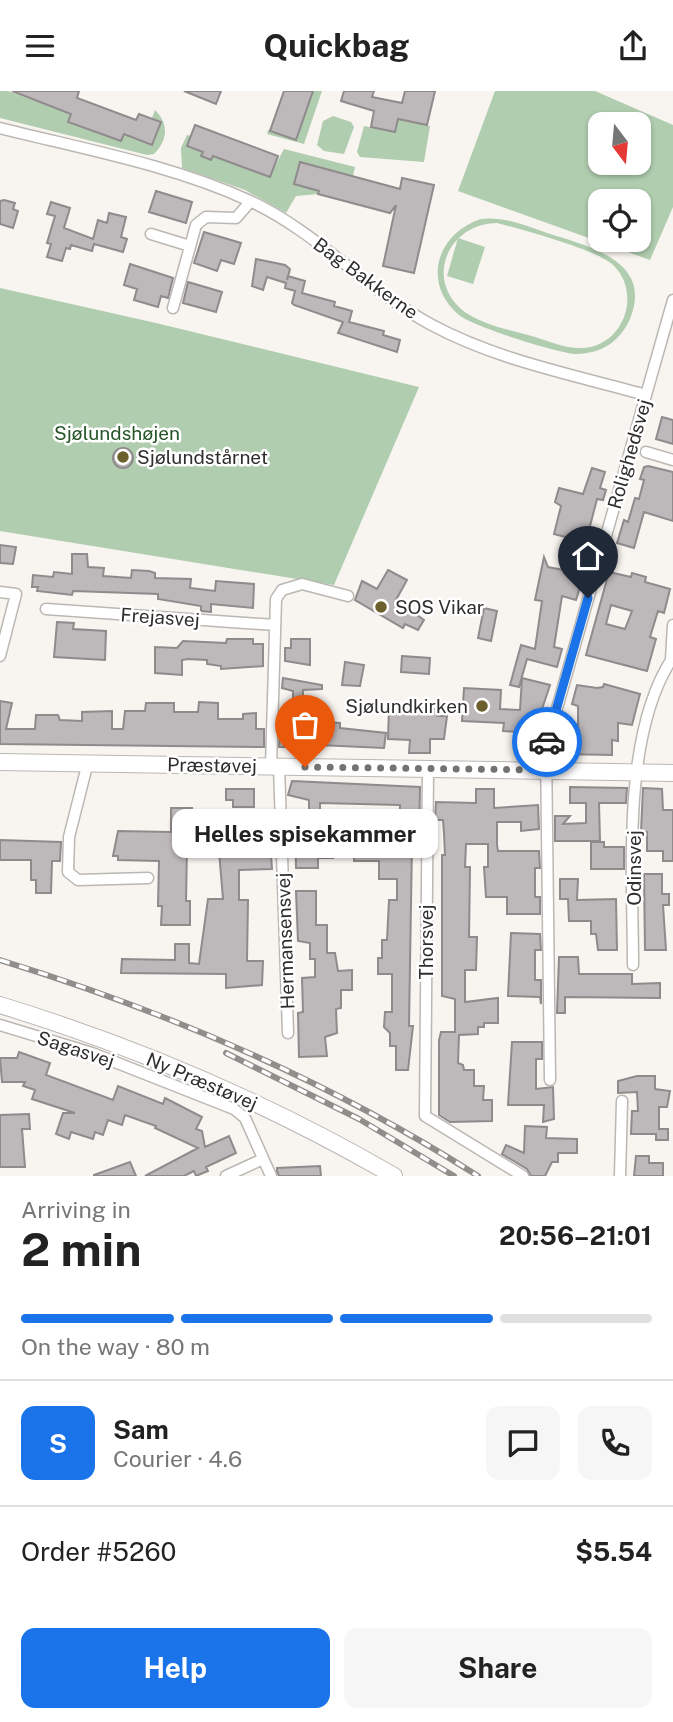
<!DOCTYPE html>
<meta charset="utf-8">
<style>
body{margin:0;font-family:"Public Sans",sans-serif;background:#f6f6f6;color:#222;height:100vh;display:flex;flex-direction:column;font-size:26px;white-space:nowrap}
*{box-sizing:border-box;margin:0}
p{font-size:23px;color:#767676}
.icon{flex:none;width:38px;height:38px;fill:none;stroke:currentColor;stroke-width:2;stroke-linecap:round;stroke-linejoin:round}
.map{position:relative;height:1085px;overflow:hidden}
.sheet{display:flex;flex-direction:column;background:#fff;flex:1}
.sheet>*{flex:none}
.needle{width:46px;rotate:164deg}
.fabs{position:absolute;left:588px;top:21px;display:grid;gap:14px}
.fabs a{display:grid;place-items:center;width:63px;height:63px;border-radius:14px;background:#fff;box-shadow:0 2px 5px #0004;font-size:35px}
.pin{position:absolute;display:grid;place-items:center;width:60px;height:60px;color:#fff;margin:-72px -30px;border-radius:50% 50% 50% 0;rotate:-45deg;box-shadow:0 0 7px #0007}
.pin .icon{rotate:45deg}
.courier{position:absolute;display:grid;place-items:center;width:70px;height:70px;margin:-35px;border:5px solid #1a73e8;border-radius:50%;background:#fff;color:#222;box-shadow:0 2px 9px #0007}
.bubble{position:absolute;height:49px;border-radius:14px;background:#fff;box-shadow:0 2px 5px #0004;font-size:23px;font-weight:700;line-height:49px;text-align:center}
.head em{font-style:normal;font-weight:700}
.head div{display:flex;flex-direction:column-reverse}
.head{display:flex;align-items:center;justify-content:space-between;height:119px;padding:0 21px}
h1{font-size:46px;font-weight:700;line-height:52px}
.bar{display:grid;grid-template-columns:repeat(4,1fr);gap:10px 7px;align-content:center;height:84px;padding:0 21px}
.bar i{height:9px;border-radius:5px;background:#e0e0e0}
.bar .active{background:#1a73e8}
.bar p{grid-column:span 4}
.line{display:flex;align-items:center;gap:18px;padding:0 21px;border-top:2px solid #e0e0e0}
.line div{flex:1}
.round{display:grid;place-items:center;flex:none;width:74px;height:74px;border-radius:14px;background:#f6f6f6}
.action{display:flex;gap:14px;margin-top:auto;padding:14px 21px}
.action a{flex:1;height:80px;border-radius:14px;background:#1a73e8;color:#fff;font-size:28px;font-weight:700;line-height:80px;text-align:center}
.action a+a{background:#f6f6f6;color:#222}
header{display:flex;justify-content:space-between;align-items:center;height:91px;padding:0 21px;background:#fff;font-size:32px;font-weight:700}
.map>svg:first-child{display:block}
.green{fill:#b0cdaf;fill-rule:evenodd}
.building{fill:#bdb8ba;stroke:#8f8a8c;stroke-width:2;fill-rule:evenodd}
.lines{fill:none;stroke-linecap:round;stroke-linejoin:round}
.street-casing{stroke:#bbb7b3;stroke-width:13}
.secondary-casing{stroke:#bbb7b3;stroke-width:18}
.street{stroke:#fff;stroke-width:10}
.secondary{stroke:#fff;stroke-width:16}
.rail-casing{stroke:#908e8b;stroke-width:6}
.rail{stroke:#fff;stroke-width:3.5;stroke-dasharray:10;stroke-linecap:butt}
.done{stroke:#757371;stroke-width:7;stroke-dasharray:0 12.6}
.route{stroke:#1a73e8;stroke-width:9}
.poi-dot{fill:#6b602c;stroke:#fff;stroke-width:2.5}
.labels{text-anchor:middle;dominant-baseline:central;stroke-width:5;stroke-linejoin:round;paint-order:stroke}
.street-label{font-size:19px;fill:#2f2e2c;stroke:#fff}
.park-label{font-size:19px;fill:#275529;stroke:#fff}
.poi-label{font-size:19px;fill:#2f2e2c;stroke:#fff;text-anchor:start}
</style>
<header><svg class="icon" aria-label="menu" viewBox="0 0 24 24"><path d="M4 6h16M4 12h16M4 18h16"/></svg>Quickbag<svg class="icon" aria-label="share" viewBox="0 0 24 24"><path d="M12 15V3M7 8l5-5 5 5M5 13v7h14v-7"/></svg></header>
<div class="map">
<svg width="673" height="1085" viewBox="0 0 673 1085">
<rect width="100%" height="100%" fill="#f8f4f0"/>
<path class="green" d="M0,0H8L71,23L68,31L121,50L125,40L131,46L152,54L160,31L152,27L155,19C169,33 168,49 154,63L147,64L0,27Z
M313,0H322L304,53L267,43L268,39L296,49Z
M495,0H595L673,34V116L650,169L458,100ZM600,33H639V72H600ZM600,110H639V149H600Z
M399,23L405,30L430,35L424,71L360,66L357,61L364,35L395,41Z
M333,25L351,31L354,36L344,63L324,60L317,54L323,30Z
M187,44L191,45L187,55L203,61L201,66L211,69L213,65L269,86L284,58L355,76L353,85L300,71L294,93L319,100L318,103L296,105L286,122L245,99L182,77L181,57Z
M481,128C504,125 526,135 547,142C587,155 654,169 630,228C623,243 612,255 596,260C589,262 582,263 575,263C555,261 474,236 459,224C421,192 437,142 481,128ZM497,132C521,138 596,159 612,173C643,201 624,255 583,257C568,258 554,252 541,248C517,240 481,235 461,218C424,185 451,132 497,132Z
M458,147L485,156L473,193L447,185Z
M0,197L156,232L419,296L334,494L0,440Z"/>
<path class="building" d="M12,0H79L77,7L136,29L139,23L161,31L152,54L124,43L121,50L68,31L71,23Z
M184,0H221L216,13Z
M284,0H313L296,49L270,40Z
M344,0H374L372,6L402,12L405,0H435L427,34L398,28L395,41L371,36L374,20L341,10Z
M195,34L278,65L270,86L213,65L211,69L201,65L203,61L187,55Z
M300,71L400,98L402,87L434,94L414,182L383,175L396,114L390,122L318,103L319,100L294,93Z
M156,100L192,111L186,132L149,121Z
M4,109L15,112L13,118L18,120L13,137L0,133V110Z
M51,111L70,117L64,137L93,148L98,129L107,132L109,122L126,126L121,146L127,148L123,161L94,153L92,160L71,154L70,158L66,157L62,170L47,166L51,153L47,152L55,125L47,123Z
M204,141L241,152L234,173L221,169L217,180L194,172Z
M256,168L285,174L290,178L287,189L288,185L305,190L302,202L335,211L334,215L352,220L349,231L384,240L383,244L400,249L397,261L338,242L343,231L294,214L292,212L295,200L285,197L286,192L267,186L263,199L252,195Z
M130,173L173,187L168,207L161,205L158,216L134,209L137,198L124,194Z
M188,191L222,201L216,221L183,212Z
M662,326L673,329V353L656,348Z
M113 367a10 10 0 1 1 20 0a10 10 0 1 1-20 0Z
M648,375L673,381V430L644,421L634,457L617,452L624,429L628,431L635,407L639,408L644,389L640,388L644,376Z
M592,377L605,381L600,397L606,399L603,409L597,408L589,439L595,440L592,453L554,443L561,415L555,411L559,397L583,403Z
M0,454L16,456L13,473L0,472Z
M72,463H87L88,476L104,477L103,485L131,487L132,479L149,480L155,482V487L191,488L190,497L215,500L216,490L254,493L253,517L211,513V521L201,520V515L158,508V503L73,500L72,504L37,500L38,496H32L33,484L53,486L54,481L72,483Z
M544,466L548,476L584,483L576,509L562,505L554,556L562,558L557,576L527,568L519,596L510,594L521,554L535,558L542,510L535,509Z
M388,479L407,489L396,509L424,529L418,539L405,533L403,537L355,509L362,490L377,498Z
M609,481L631,486L632,482L646,486L645,491L670,498L664,522L658,520L650,546L656,548L647,580L586,564ZM611,514L632,520L625,538L606,533Z
M484,517L497,520L491,550L478,547Z
M57,531L74,532L73,538L106,540L105,569L54,566Z
M227,548H253V553H263V575L221,578V575L207,573V569L188,568L182,569V584L155,582V556L177,557L183,550L226,552Z
M291,548H310V574L285,570V557H291Z
M402,565L430,567L429,583L401,581Z
M345,571L364,574L360,595L342,594Z
M283,587L322,594V598L303,599L302,642L323,643V631L340,632V637L386,642L384,657L319,654V661L305,660L303,656H279L280,641L287,642L288,623H293V600L282,597Z
M522,587L550,594L534,642L503,640L504,632L462,630L464,597L501,599L500,618L520,619Z
M604,593L640,603L632,634L618,632V650L612,649V664L562,663L563,646H569V642H578V615L572,613L577,594L597,597L603,596Z
M0,610L12,612L6,638H35L36,624H58L60,629L82,630V621L112,620V638H123L125,620H145L146,612H174V621H198L199,611L218,612V628H243V623L256,622V638H264V656L0,653Z
M389,617L437,618V625H447L444,648H430V662H409L410,649L388,648Z
M292,690L420,696L419,752H412L409,935H413L408,979H396V955H390V942L384,936L385,921H392V883H378V867H382V849H387L389,809H397V788H379V770H354V759L399,757L400,714L320,712V746H332L333,767H318V777H296L295,733H309V709L288,704Z
M570,696L627,697L626,712H599L600,750H555V725H570L563,733L586,732V712H570Z
M643,697L662,698L663,719H673V770H663V760H647V741H641Z
M226,698H254V716H233V709H226Z
M476,698H494V717L538,714L539,738L521,740V731H497V754L498,760H539L540,777H535V806H540V823H507V806H486L484,776H488V753H466L465,776H470L469,846H477L476,879H465V911L498,907V932H484V936H478V943L459,944L458,972L463,974L464,979H474V995H484L483,1009H492V1030L450,1031L439,1024V949L441,941H455V908L442,905V764H445L444,742L443,729H435L436,711L476,712Z
M171,717H192L191,756H187L186,810H190V834H161L162,815H158L159,770L118,769V765H113L118,740L171,741Z
M217,736H269L272,778L239,779V809H248L247,870H263L262,894L226,897V883L121,882L122,868L175,869V853H189V872L199,873L208,808H223Z
M0,749L61,751L60,770H52L51,802H36V789H31V769H0Z
M591,751H604V756H624V778H591Z
M644,783H662V803H669V814H663L666,859H645Z
M560,788H578L577,809L616,808L617,859H598L596,843H591V830H569L568,808H560Z
M296,800H316V834H327V862H335L338,880L352,879V899H341V917L336,918L337,942L325,946L327,965L299,966L298,922L303,921L302,887L315,886V868H310V852L298,850Z
M511,842L540,843L541,859H535V889H541V913L540,906L508,905Z
M559,866H578L579,883H632V893L660,892V907L565,906V922H557Z
M512,951H542V968H536V998L553,996L554,1028L543,1031L544,1014H508Z
M19,961L50,972L46,984L113,1009L118,995L163,1013L165,1007L202,1026L196,1038L202,1040L205,1056L229,1045L236,1062L206,1076L208,1080L196,1085L194,1080L184,1085H145L198,1057L155,1037L156,1035L125,1024L122,1034L108,1029L103,1044L95,1041L93,1048L71,1041L69,1048L56,1043L63,1022H75L32,1008L35,999L23,995L25,991H2L0,967H17Z
M637,985H655V998L670,1000L667,1016H659V1038H668V1049H656V1043H631L632,1020H638L637,1001L618,1002V990Z
M29,1023L30,1038H22L25,1076H0V1024Z
M525,1035L547,1036L546,1047L577,1048V1062H558V1071H552L545,1085H531L527,1078L502,1063L506,1054L524,1062Z
M636,1065H649V1072H663V1085H634Z
M130,1071L136,1085H94V1084Z
M320,1075L321,1085H279L277,1080V1077Z"/>
<g class="lines">
<defs>
<path id="street" d="M0,37C83,58 172,74 250,110C317,141 366,198 430,233C496,269 574,284 646,304
M151,143L190,155
M173,217L196,134L206,126L236,127L250,111
M646,361L673,369
M0,501L16,503L0,565
M46,518L275,534
M671,568L673,534
M88,671L69,746L68,781L78,789L148,787
M271,675L276,508L282,499L302,493L348,505
M279,675L288,942
M428,678L425,1025L523,1085
M633,874C633,782 621,644 673,566
M0,934L92,962L234,1018L245,1027L271,1085
M550,989L546,656L673,209
M226,1085L263,1068
M620,1085L622,1010"/>
<path id="secondary" d="M0,671L673,682
M0,914C137,956 270,1013 394,1085"/>
</defs>
<use href="#street" class="street-casing"/>
<use href="#secondary" class="secondary-casing"/>
<use href="#street" class="street"/>
<use href="#secondary" class="secondary"/>
<defs>
<path id="rail" d="M0,869C169,921 329,990 478,1085
M226,962L359,1028L454,1085"/>
</defs>
<use href="#rail" class="rail-casing"/>
<use href="#rail" class="rail"/>
</g>
<g class="lines">
<path class="done" d="M305,676L545,679L547,651"/>
<path class="route" d="M547,651L588,507"/>
</g>
<g class="poi-dot">
<circle cx="123" cy="366" r="7"/>
<circle cx="381" cy="516" r="7"/>
<circle cx="482" cy="615" r="7"/>
</g>
<g class="labels">
<g class="street-label">
<text transform="translate(366 187) rotate(36)">Bag Bakkerne</text>
<text transform="translate(629 363) rotate(-74)">Rolighedsvej</text>
<text transform="translate(160 526) rotate(4)">Frejasvej</text>
<text transform="translate(212 674) rotate(1)">Præstøvej</text>
<text transform="translate(634 777) rotate(-90)">Odinsvej</text>
<text transform="translate(285 850) rotate(-92)">Hermansensvej</text>
<text transform="translate(426 851) rotate(-90)">Thorsvej</text>
<text transform="translate(76 958) rotate(18)">Sagasvej</text>
<text transform="translate(202 990) rotate(23)">Ny Præstøvej</text>
</g>
<g class="park-label">
<text x="117" y="342">Sjølundshøjen</text>
</g>
<g class="poi-label">
<text x="137" y="366">Sjølundstårnet</text>
<text x="395" y="516">SOS Vikar</text>
<text x="468" y="615" text-anchor="end">Sjølundkirken</text>
</g>
</g>
</svg>
<div class="fabs">
<a><svg class="needle" viewBox="-14 -14 28 28"><path d="M0-13l5 13h-10z" fill="#e53935"/><path d="M0 13l5-13h-10z" fill="#767676"/></svg></a>
<a><svg class="icon" aria-label="locate" viewBox="0 0 24 24"><circle cx="12" cy="12" r="6"/><path d="M12 2v4M12 18v4M2 12h4M18 12h4"/></svg></a>
</div>
<div class="pin" style="left:305px;top:676px;background:#ea580c"><svg class="icon" aria-label="bag" viewBox="0 0 24 24"><path d="M5 8h14l-1 12H6zM9 8a3 3 0 0 1 6 0"/></svg></div>
<div class="pin" style="left:588px;top:507px;background:#1f2937"><svg class="icon" aria-label="home" viewBox="0 0 24 24"><path d="M3 11l9-7 9 7M6 9v11h12V9"/></svg></div>
<div class="courier" style="left:547px;top:651px"><svg class="icon" aria-label="car" viewBox="0 0 24 24"><path d="M5 17H2v-5l4-1 3-4h7l3 4 3 1v5h-3M9 17h6M6 11h13"/><circle cx="7" cy="17" r="2"/><circle cx="17" cy="17" r="2"/></svg></div>
<div class="bubble" style="left:172px;top:718px;width:266px">Helles spisekammer</div>
</div>
<section class="sheet">
<div class="head"><div><h1>2 min</h1><p>Arriving in</p></div><em>20:56–21:01</em></div>
<div class="bar"><i class="active"></i><i class="active"></i><i class="active"></i><i></i><p>On the way · 80 m</p></div>
<div class="line" style="height:126px"><b class="round" style="background:#1a73e8;color:#fff">S</b><div><b>Sam</b><p>Courier · 4.6</p></div><a class="round"><svg class="icon" aria-label="chat" viewBox="0 0 24 24"><path d="M4 5h16v11H9l-5 4z"/></svg></a><a class="round"><svg class="icon" aria-label="phone" viewBox="0 0 24 24"><path d="M5 4h4l2 5-3 2q2 4 5 5l2-3 5 2v4C11 20 4 13 5 4z"/></svg></a></div>
<div class="line" style="height:91px"><div>Order #5260</div><b>$5.54</b></div>
<div class="action"><a>Help</a><a>Share</a></div>
</section>
